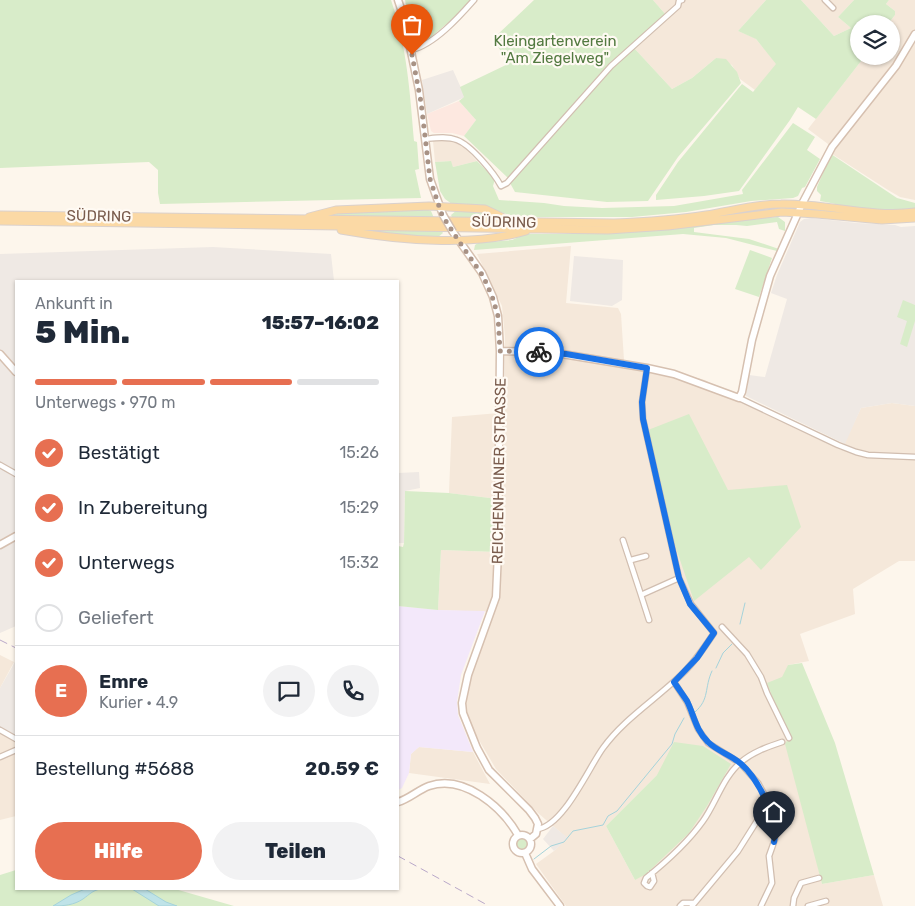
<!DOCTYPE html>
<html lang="de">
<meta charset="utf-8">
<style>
body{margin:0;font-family:Rubik,sans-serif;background:#f2f2f3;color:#1f2937;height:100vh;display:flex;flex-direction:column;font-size:19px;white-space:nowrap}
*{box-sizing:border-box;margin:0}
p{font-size:16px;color:#747a83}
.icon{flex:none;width:28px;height:28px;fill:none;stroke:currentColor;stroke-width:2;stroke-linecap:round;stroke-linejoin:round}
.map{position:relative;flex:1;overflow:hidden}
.side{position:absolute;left:15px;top:280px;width:384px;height:610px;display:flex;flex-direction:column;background:#fff;border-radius:0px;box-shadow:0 1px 4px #0004}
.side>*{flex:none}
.buttons{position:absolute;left:850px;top:15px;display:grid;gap:10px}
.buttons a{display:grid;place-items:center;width:50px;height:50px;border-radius:50%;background:#fff;box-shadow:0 1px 4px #0004;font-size:25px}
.pin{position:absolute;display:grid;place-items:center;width:42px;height:42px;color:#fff;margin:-51px -21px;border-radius:50% 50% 50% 0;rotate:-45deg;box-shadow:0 0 5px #0007}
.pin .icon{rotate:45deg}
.courier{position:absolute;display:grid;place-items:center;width:50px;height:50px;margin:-25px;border:4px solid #1a73e8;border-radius:50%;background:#fff;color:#222;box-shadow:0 1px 6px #0007}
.summary em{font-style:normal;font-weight:800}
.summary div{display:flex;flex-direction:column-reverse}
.summary{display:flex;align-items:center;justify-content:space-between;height:85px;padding:0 20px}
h1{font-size:32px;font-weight:800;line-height:38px}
.bar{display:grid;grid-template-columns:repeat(4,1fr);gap:8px 5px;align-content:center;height:60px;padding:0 20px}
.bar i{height:6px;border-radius:4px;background:#e0e1e3}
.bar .on{background:#e76f51}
.bar p{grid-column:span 4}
.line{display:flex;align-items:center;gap:12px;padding:0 20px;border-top:1px solid #e0e1e3}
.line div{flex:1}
.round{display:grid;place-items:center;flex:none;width:52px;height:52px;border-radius:26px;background:#f2f2f3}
ol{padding:0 20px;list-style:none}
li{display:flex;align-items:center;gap:15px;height:55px}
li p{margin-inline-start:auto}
li .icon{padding:5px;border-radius:50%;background:#e76f51;color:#fff;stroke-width:4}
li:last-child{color:#747a83}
li i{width:28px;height:28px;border:2px solid #e0e1e3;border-radius:50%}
.primary-button{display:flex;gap:10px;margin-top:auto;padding:10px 20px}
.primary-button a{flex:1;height:58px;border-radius:30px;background:#e76f51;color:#fff;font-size:20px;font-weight:800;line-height:58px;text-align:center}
.primary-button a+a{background:#f2f2f3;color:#1f2937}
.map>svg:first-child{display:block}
.residential{fill:#f5e8da;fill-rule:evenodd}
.commercial{fill:#fde8e0}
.industrial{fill:#efe9e4}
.education{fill:#f3e8fa}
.green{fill:#d8ecc9}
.water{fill:#bfe3e8;stroke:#a5d3da}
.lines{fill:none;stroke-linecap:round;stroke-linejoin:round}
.stream{stroke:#a5d3da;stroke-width:1}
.street-casing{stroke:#d1beb0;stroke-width:7}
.secondary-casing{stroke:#d6c0b0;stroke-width:9}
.primary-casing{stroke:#dad1cd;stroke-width:9}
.street{stroke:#fff;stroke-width:4.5}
.secondary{stroke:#fff;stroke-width:6}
.primary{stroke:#fbd9a5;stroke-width:7}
.rail{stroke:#b9a8c9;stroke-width:1;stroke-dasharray:8 5;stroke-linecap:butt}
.secondary-bridge-casing{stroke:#d6c0b0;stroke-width:9;stroke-linecap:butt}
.secondary-bridge{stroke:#fff;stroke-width:6}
.done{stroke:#a89285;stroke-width:5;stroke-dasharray:0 9}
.route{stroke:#1a73e8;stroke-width:6}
.labels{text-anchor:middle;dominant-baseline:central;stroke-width:4.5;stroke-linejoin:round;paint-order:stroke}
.park-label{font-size:15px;fill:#537a41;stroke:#fffaf3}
.street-label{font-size:15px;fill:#7a5c4d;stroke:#fffaf3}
</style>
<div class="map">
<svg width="915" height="906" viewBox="0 0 915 906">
<rect width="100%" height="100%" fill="#fdf6ec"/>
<path class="residential" d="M653,0H766L738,31L755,38L777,64L755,90L740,79L732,65L716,58L692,78L672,89L634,48L666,15Z
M801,0H854L838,17L851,28L834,36Z
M889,0H915V200L900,197L888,190L829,152L832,147L808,129L865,56H891V24H888L895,15V11L886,4Z
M433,141H451L461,144L477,161L453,167L450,161L435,162Z
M571,246L566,303L618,308L621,314L624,360L661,368L705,380L753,408L841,450L861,408L892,403L915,406V561H899L853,589L855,614L800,634L809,661L788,665V739L822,884L874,875L883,906H566L536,864L554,851L567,838L538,813L496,769L463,713L464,690L493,612L500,552L505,396V337L502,306L477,254ZM657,775L635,880L606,826Z
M499,413L498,499L449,493L452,417Z
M441,550L497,552L495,597L491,612L438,610Z
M0,655L14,662L0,688Z
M0,731L16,740V816L0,820Z
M419,747L473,752L490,784L409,773L411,754Z"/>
<path class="commercial" d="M459,101L476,120L464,136L452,133H434L431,131L427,114Z"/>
<path class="industrial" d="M453,70L465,97L427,114L422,80Z
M811,218L857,223L895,225L901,227L915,226V406L892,403L861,408L845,444L746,396L749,375L765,377L787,299L771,293L777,275L800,222L804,219Z
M213,247L331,254L334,281H16V626L0,633V254Z
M574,256L623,260L622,300L612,306L570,301Z
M419,472L420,488L405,491L404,543H398V473Z
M16,660V739L0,730V688Z
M553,826L568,838L554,851L543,839Z"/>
<path class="education" d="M398,606L438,610L485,611L461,675L457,702L458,715L473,752L419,747L411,754L409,773L402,788L398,790Z"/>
<path class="green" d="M0,0H391C407,46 410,93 414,141L417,142L419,169L415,170L421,198L160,204L158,193V170L149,162L0,168Z
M405,0H472L456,16L425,42L420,44L413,42Z
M534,0H653L666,15L610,63L508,178L464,136L476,120L459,101L464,97L460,87L508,64L495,41L496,36Z
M766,0H801L834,36L851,28L838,17L854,0H889L886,4L895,11V15L888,24H859V56H865L816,119L798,107L790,120L739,191L704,196L656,200V195L678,162L742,84L753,92L776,64L756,39L738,31Z
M634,48L672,89L692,78L716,58L726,59L737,72L741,83L678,157L648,201L607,202L515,192L510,183C549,136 588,87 634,48Z
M793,123L815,137L807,150L820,159L805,187L802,188L798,196L793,198L751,201L686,212L632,217H535L509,215L484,206L452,204L445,199L440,191L435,162L451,161L453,167L477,161L495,179L493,186L499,200L544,203L564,206L602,208L674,206L743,194L742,190Z
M831,154L897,198L915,203V209C896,211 878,211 859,209C846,207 833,203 820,201L821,195L817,191V187Z
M425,209L431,211L434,218L320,217L327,213Z
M457,210L483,211L503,219H453L451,215Z
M778,217L785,222V231L779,229L777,222L747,226L736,225H714L694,228V232L749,239L779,249L777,251L726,238L683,234L474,250L475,245L478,243L512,240L526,234H567Z
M353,229L441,230L443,233L438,237L401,236Z
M750,250L772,258L759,297L735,289Z
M903,300L915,305V321L907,347L900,344L907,321L897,317Z
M689,414L728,490L787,485L801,527L761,570L749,557L694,601L666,519L648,430Z
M405,491L449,493L498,499L497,552L441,550L438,610L398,606V546L403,547L404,543Z
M802,663L835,743L874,875L822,884L785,744L788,739L767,683L782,677L788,665Z
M674,742L703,746L731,764L707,806L689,833L646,874L635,880L606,826L657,775Z
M513 844a9 9 0 1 1 18 0a9 9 0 1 1-18 0Z
M16,870V889H175L234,906H0V875Z"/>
<path class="water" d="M85,889H100C92,891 90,894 83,899C74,905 64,906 53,906L71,895Z
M132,889H145L166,902L177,906H159Z"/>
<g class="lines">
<path class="stream" d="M740,624L745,603
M716,668L723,653L732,644
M695,712C710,699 704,688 712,671
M534,859L551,846L564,842L573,831L603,825L608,816L617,811L672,744L675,734L684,718"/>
<defs>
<path id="street" d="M825,0L833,8
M411,50C434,45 459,17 474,0
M425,139C435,138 447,136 457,140C471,145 494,173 501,186L507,183L611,66L678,6L679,1L682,0
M739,398L838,445L856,452L868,455L915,457
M0,465L16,474
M623,540L641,595L679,578
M631,560L646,556
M641,595L649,620
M722,627L747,654L761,677L767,693L789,738
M674,682L687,702L698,729L708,743L740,763L758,783L764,794L774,827L775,839L769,856L772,883L761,906
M0,730L16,739
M0,757L16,750
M537,829C563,827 589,767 603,748C624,719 655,700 681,675C694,663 704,648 714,633L691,604L679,578L643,419L642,402L647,368
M652,873L654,881L650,887L647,886L644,883L646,878C666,862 688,842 703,821C716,803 723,777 741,762C753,752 767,747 782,742
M680,906L683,903H694
M692,906L738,851L767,805
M793,906L794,898L801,883L819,878
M808,906L826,901"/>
<path id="secondary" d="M398,0L404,18L419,90L430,179L443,215
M453,232L482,273L493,297L498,316L500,351L498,552L496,597L468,675L462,703L463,713L477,748L489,770L529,810L535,818L538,824L536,834L530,839
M500,351L550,352L647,368L674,374L739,398L742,392L752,340L770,276L802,204L832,147L896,66L915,34
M0,354L16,372
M0,545L16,536
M398,802C409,799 418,790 429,786C464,774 502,807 518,835
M513 844a9 9 0 1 1 18 0a9 9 0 1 1-18 0Z
M525,853L532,869L560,906"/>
<path id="primary" d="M0,215L614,223C645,222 675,220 706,215C731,211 756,204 781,204C826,203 870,218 915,212
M309,217L336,210L429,206L485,209L510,221
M0,221L608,230L668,226L782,212L817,214L882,220L915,218
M341,230C397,240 473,247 526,231"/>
</defs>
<use href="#street" class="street-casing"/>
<use href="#secondary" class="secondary-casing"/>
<use href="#primary" class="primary-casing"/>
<use href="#street" class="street"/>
<use href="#secondary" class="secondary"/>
<use href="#primary" class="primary"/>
<path class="rail" d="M0,640L16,648
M398,856L489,906"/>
<defs>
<path id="secondary-bridge" d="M443,215L453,232"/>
</defs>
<use href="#secondary-bridge" class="secondary-bridge-casing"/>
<use href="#secondary-bridge" class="secondary-bridge"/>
</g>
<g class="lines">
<path class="done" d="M412,55L421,102L430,179L442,215L458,240L483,276L492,296L498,316L500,351L539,352"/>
<path class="route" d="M539,352L566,354L647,368L642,402L643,419L679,578L690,604L714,633L697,658L674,682C678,688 683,695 687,701C694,715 696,731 708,742C717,751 731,755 740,763C758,778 779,820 774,842"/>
</g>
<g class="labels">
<g class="park-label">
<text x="555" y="41">Kleingartenverein<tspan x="555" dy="17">"Am Ziegelweg"</tspan></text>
</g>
<g class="street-label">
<text transform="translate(99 216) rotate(1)">SÜDRING</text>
<text transform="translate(504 222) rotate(1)">SÜDRING</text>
<text transform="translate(499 471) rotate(-89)">REICHENHAINER STRASSE</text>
</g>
</g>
</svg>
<div class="buttons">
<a><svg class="icon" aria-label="layers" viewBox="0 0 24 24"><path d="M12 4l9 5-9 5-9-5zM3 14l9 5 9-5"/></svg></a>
</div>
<div class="pin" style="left:412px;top:55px;background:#ea580c"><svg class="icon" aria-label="bag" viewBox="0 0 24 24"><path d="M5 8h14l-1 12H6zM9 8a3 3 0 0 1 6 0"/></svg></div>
<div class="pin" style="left:774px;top:842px;background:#1f2937"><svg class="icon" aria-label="home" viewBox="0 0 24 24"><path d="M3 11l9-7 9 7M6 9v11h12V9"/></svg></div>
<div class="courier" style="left:539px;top:352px"><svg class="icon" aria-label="bike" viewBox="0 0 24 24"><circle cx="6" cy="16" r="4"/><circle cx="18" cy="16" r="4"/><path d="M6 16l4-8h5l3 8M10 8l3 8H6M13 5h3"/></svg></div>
<section class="side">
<div class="summary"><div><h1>5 Min.</h1><p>Ankunft in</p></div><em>15:57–16:02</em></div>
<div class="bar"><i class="on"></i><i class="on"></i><i class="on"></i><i></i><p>Unterwegs · 970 m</p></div>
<ol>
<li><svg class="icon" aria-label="check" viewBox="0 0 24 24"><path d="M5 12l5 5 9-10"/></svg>Bestätigt<p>15:26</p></li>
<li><svg class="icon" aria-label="check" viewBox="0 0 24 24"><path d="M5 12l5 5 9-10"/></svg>In Zubereitung<p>15:29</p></li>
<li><svg class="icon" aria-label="check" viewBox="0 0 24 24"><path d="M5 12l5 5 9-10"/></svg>Unterwegs<p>15:32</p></li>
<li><i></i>Geliefert</li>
</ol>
<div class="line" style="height:90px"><b class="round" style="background:#e76f51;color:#fff">E</b><div><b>Emre</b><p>Kurier · 4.9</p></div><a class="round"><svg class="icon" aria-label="chat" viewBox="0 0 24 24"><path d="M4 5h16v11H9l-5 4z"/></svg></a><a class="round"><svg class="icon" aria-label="phone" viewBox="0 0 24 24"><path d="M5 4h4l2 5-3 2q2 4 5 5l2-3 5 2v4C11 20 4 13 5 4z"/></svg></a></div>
<div class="line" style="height:65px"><div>Bestellung #5688</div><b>20.59 €</b></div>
<div class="primary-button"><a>Hilfe</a><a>Teilen</a></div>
</section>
</div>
